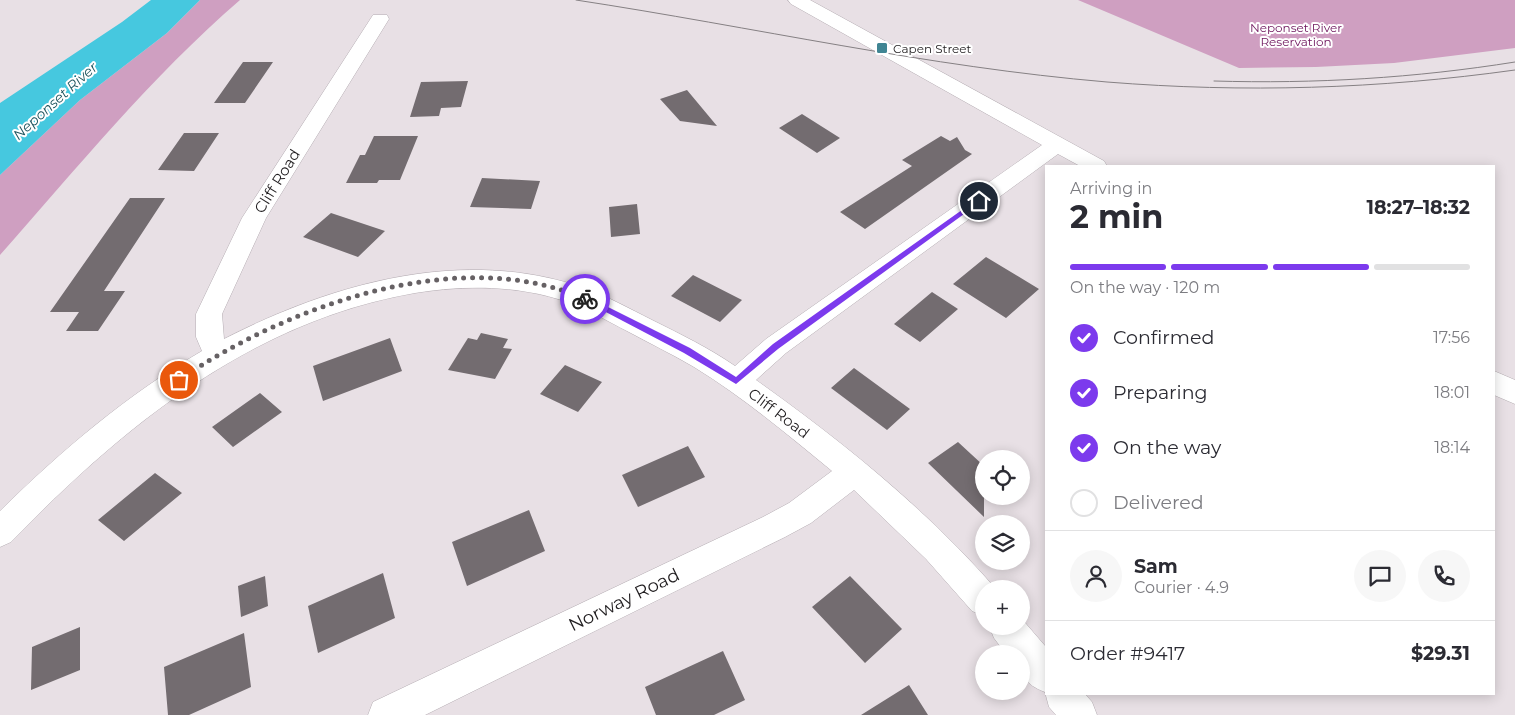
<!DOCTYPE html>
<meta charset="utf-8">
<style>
body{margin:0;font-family:Montserrat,sans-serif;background:#f7f7f7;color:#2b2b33;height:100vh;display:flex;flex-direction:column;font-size:19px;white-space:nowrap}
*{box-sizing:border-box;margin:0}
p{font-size:16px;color:#7c7c81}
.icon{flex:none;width:28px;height:28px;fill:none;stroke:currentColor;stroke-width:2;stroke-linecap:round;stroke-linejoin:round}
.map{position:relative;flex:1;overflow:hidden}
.details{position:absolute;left:1045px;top:165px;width:450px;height:530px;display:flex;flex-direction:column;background:#fff;border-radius:0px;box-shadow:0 2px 12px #0003}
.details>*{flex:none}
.tools{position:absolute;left:975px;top:450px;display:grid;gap:10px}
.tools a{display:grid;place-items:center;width:55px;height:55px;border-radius:50%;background:#fff;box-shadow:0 2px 12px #0003;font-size:25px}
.pin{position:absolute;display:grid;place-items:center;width:42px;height:42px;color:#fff;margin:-21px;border:2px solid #fff;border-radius:50%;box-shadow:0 1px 5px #0007}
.courier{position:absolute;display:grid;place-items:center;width:50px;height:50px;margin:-25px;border:4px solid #7c3aed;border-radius:50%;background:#fff;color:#222;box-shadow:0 1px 6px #0007}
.summary em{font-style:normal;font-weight:700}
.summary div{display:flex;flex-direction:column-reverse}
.summary{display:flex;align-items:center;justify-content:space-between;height:85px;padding:0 25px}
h1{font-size:32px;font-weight:700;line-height:38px}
.bar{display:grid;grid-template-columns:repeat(4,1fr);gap:8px 5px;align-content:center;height:60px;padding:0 25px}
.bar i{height:6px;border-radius:4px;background:#e1e1e2}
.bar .current{background:#7c3aed}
.bar p{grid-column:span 4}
.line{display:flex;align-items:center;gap:12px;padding:0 25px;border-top:1px solid #e1e1e2}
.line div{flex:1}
.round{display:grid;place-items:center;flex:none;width:52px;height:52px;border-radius:26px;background:#f7f7f7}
ol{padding:0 25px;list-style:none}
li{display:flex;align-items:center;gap:15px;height:55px}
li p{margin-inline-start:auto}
li .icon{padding:5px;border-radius:50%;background:#7c3aed;color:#fff;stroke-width:4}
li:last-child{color:#7c7c81}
li i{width:28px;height:28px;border:2px solid #e1e1e2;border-radius:50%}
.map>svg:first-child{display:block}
.green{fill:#cf9fc1}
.water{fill:#46c8df}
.building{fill:#736c70}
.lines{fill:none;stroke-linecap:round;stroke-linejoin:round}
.minor-casing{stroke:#b5adb3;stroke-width:1}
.minor{fill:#fff;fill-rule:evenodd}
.tram{stroke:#858083;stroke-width:1}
.route{fill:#7c3aed}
.done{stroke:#666164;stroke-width:5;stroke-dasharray:0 9}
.poi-dot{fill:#408593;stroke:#fff;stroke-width:2}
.labels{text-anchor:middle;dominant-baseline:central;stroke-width:4;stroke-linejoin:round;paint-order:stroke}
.far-park-label{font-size:12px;fill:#6d145c;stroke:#fff}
.far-poi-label{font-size:12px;fill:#201d1f;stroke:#fff;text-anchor:start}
.far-water-label{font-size:14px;font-style:italic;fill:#1d535d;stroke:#fff}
.street-label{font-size:15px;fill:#201d1f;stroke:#fff}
.near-street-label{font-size:18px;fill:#201d1f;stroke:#fff}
</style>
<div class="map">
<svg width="1515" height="715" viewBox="0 0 1515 715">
<rect width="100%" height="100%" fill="#e8e0e5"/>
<path class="green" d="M200,0H240C151,77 77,168 0,255V175L80,100L167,33Z
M1078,0H1515V48L1394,63L1316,67L1239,68Z"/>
<path class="water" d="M151,0H200L167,33L80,100L0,175V103L122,22Z"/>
<path class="building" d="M243,62H273L245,103H214Z
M468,81L461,107L441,108L439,116L410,117L421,82Z
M687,90L717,126L680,121L660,99Z
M802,114L840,138L817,153L779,128Z
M184,133H219L194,171L158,170Z
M374,136H418L400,180H379L377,183H346L360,155H365Z
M941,136L950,141L957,137L965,150L972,154L865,229L840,212L912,166L902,160Z
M482,178L540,181L531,209L470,207Z
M130,198H165L104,291H125L98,331H66L79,312H50Z
M637,204L640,234L611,237L609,207Z
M331,213L385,231L358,257L303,237Z
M986,257L1039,289L1006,318L953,284Z
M693,275L742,300L720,322L671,296Z
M932,292L958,309L920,342L894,324Z
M481,333L508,339L503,348L512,349L495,379L448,370L468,338L477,340Z
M390,338L402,371L323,401L313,366Z
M565,365L602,382L578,412L540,394Z
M854,368L910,409L887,430L831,388Z
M260,393L282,412L233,447L212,427Z
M958,442L984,466V517L928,463Z
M688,446L705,477L638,507L622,475Z
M155,473L182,493L124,541L98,520Z
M529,510L545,551L467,586L452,542Z
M383,573L395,618L318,653L308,606Z
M265,576L268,606L241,617L238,586Z
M850,576L902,629L865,663L812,607Z
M80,627V670L31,690L32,647Z
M244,633L251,687L189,715H168L164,667Z
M723,651L745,700L714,715H656L645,687Z
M909,685L928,715H861Z"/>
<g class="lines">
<defs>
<path id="minor" d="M788,0H810L1104,161L1107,166H1080L1058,154L786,353L756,380C843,442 925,508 996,589H984V616L972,611L926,559L854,490L811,523L785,537L425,715H368L373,702L763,517L789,503L832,471C788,435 743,397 694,367C672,354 649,343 627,331C607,321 588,309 567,302C519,285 465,285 415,293C252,321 123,426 11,542L0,547V511C62,450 127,395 202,351L196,337V314L242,218L373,15H387L389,19L266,218L222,314L224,339C333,283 464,246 584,288C607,296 630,309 652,320C680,334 709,348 735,366L766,339L1042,145L791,4Z
M1494,371L1515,380V404L1494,395Z
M1021,618L1046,647V694H1085L1092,702L1097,715H1056L1049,707L1045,692C1024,684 1021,675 1021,654H1006L994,638L989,626H1021Z"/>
</defs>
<use href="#minor" class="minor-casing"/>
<use href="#minor" class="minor"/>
<path class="tram" d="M576,0C753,27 929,67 1107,82C1244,93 1379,89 1515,70
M1214,81C1315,84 1415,78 1515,62"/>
</g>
<path class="route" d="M976,200L982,201L778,349L736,384L684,353L581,299L588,297L690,348L736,377L773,344Z"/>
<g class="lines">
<path class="done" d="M179,380C285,307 459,243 585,299"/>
</g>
<rect class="poi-dot" x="876" y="42" width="12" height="12" rx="2.5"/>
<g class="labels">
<g class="far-park-label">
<text x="1296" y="27">Neponset River<tspan x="1296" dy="14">Reservation</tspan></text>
</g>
<g class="far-poi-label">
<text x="893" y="48">Capen Street</text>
</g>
<g class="far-water-label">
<text transform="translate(55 101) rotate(-42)">Neponset River</text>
</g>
<g class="street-label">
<text transform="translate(277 181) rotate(-58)">Cliff Road</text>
<text transform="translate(779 413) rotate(37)">Cliff Road</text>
</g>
<g class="near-street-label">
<text transform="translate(624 600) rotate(-26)">Norway Road</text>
</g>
</g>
</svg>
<div class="tools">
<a><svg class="icon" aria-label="locate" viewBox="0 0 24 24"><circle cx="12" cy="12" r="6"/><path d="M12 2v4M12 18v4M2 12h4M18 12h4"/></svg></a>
<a><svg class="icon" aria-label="layers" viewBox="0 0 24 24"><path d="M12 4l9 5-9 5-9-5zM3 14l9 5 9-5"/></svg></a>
<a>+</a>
<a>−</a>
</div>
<div class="pin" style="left:179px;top:380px;background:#ea580c"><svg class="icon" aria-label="bag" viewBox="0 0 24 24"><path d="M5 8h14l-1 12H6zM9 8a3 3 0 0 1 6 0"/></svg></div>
<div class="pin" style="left:979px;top:201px;background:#1f2937"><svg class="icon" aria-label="home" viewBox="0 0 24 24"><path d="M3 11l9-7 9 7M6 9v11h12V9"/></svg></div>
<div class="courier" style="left:585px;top:299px"><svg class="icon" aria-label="bike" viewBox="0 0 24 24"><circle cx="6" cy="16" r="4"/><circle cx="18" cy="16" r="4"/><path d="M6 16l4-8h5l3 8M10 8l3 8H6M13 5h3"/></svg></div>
<section class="details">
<div class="summary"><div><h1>2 min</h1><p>Arriving in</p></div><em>18:27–18:32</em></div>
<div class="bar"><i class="current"></i><i class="current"></i><i class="current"></i><i></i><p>On the way · 120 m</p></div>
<ol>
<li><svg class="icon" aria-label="check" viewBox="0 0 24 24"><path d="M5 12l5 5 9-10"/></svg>Confirmed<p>17:56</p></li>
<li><svg class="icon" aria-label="check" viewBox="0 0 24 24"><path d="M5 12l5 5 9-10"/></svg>Preparing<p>18:01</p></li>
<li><svg class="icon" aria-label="check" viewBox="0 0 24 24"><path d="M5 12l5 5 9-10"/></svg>On the way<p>18:14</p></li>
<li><i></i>Delivered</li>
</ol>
<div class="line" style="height:90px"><a class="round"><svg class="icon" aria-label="person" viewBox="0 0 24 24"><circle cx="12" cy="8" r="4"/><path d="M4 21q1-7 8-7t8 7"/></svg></a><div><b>Sam</b><p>Courier · 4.9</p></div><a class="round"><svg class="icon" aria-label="chat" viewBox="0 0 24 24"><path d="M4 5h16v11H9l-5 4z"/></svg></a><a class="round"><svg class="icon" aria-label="phone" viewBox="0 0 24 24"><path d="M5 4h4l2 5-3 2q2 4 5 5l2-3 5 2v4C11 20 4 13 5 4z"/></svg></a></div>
<div class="line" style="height:65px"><div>Order #9417</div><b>$29.31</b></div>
</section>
</div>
